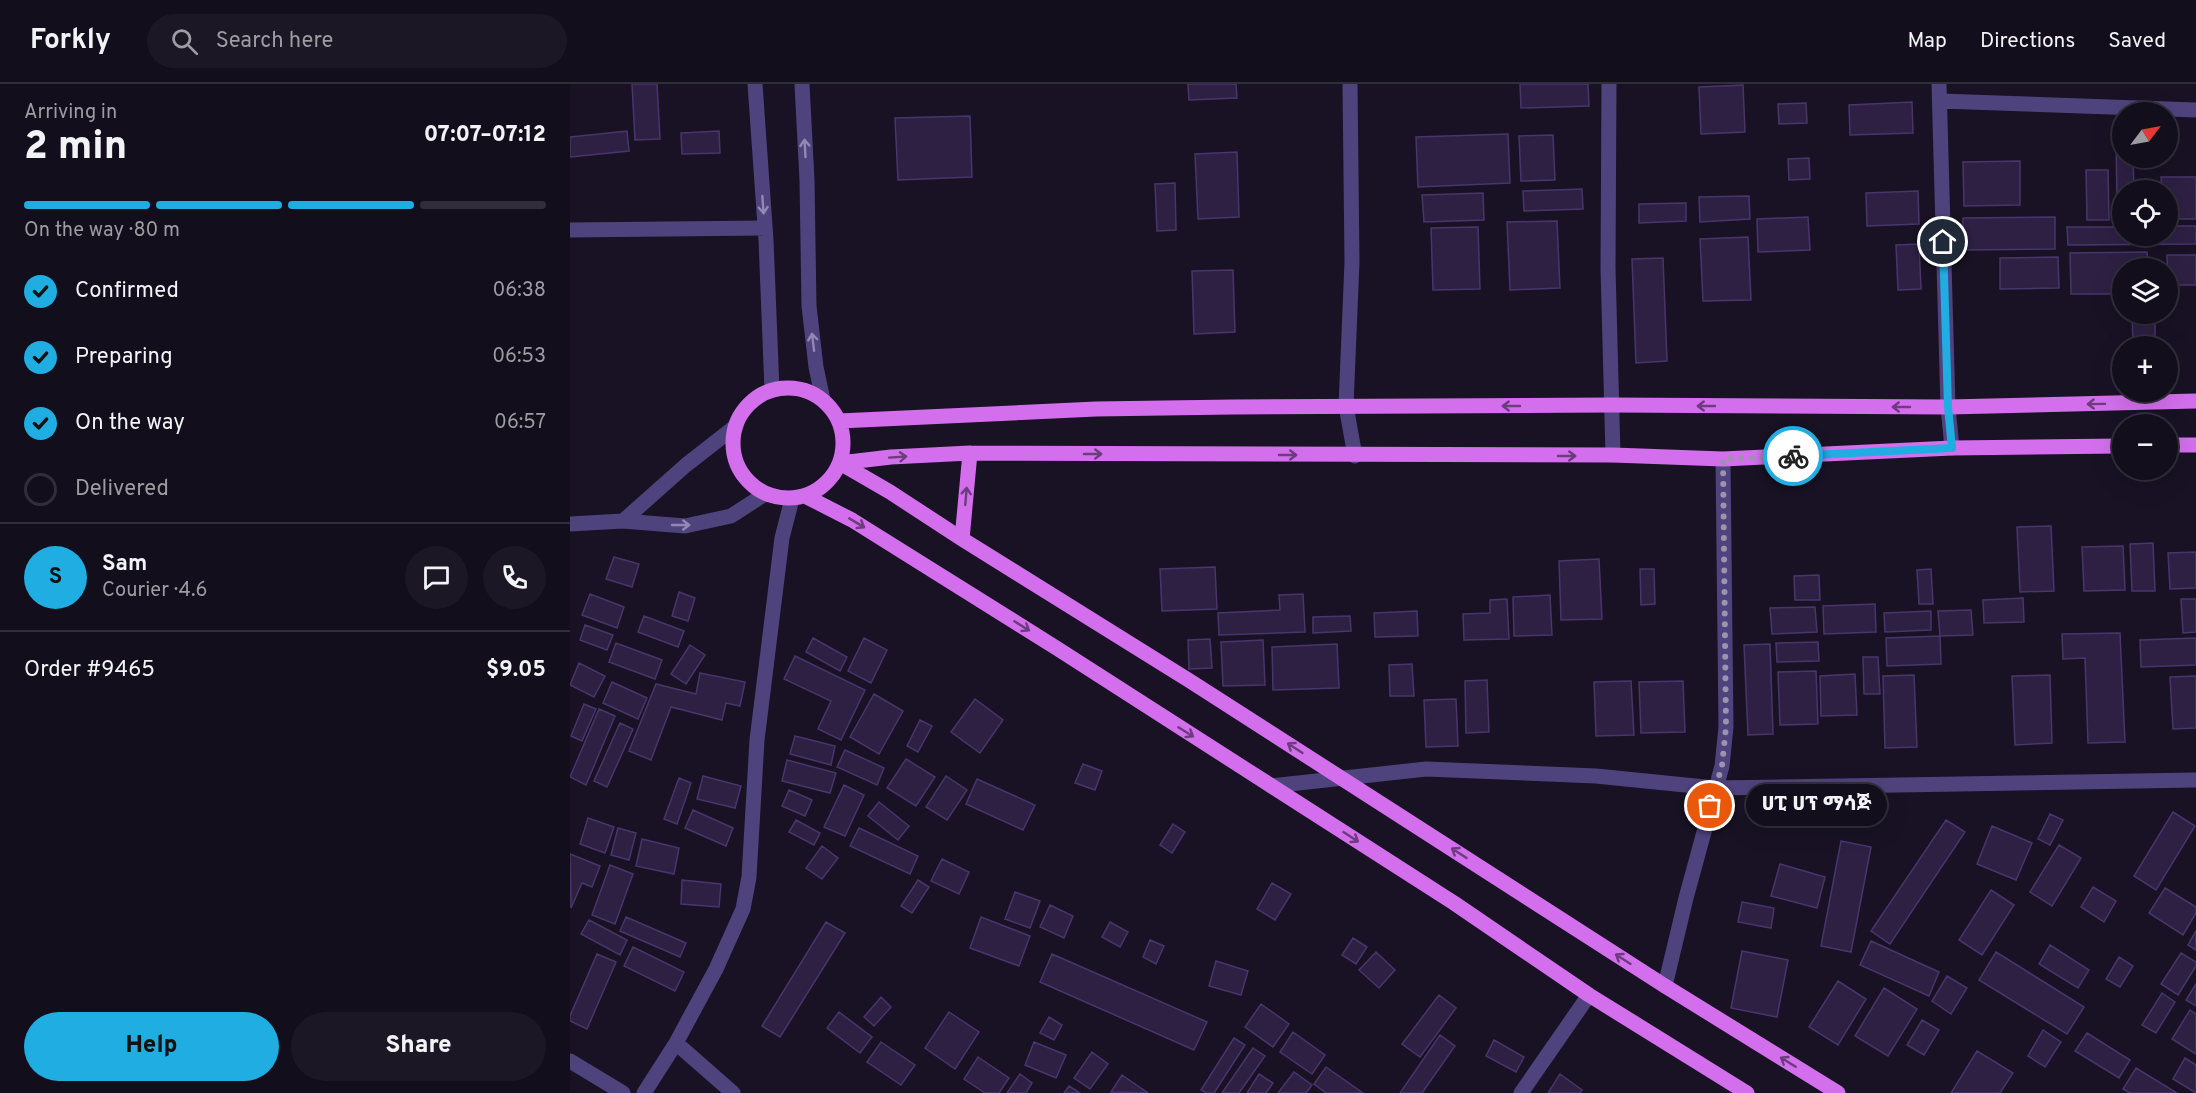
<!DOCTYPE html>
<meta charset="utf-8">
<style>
body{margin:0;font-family:Overpass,"Noto Sans Ethiopic",sans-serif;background:#1b1724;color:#f1f3f6;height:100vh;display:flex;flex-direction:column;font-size:22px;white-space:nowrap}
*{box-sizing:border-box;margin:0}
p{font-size:20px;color:#9c9ca3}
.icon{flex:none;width:33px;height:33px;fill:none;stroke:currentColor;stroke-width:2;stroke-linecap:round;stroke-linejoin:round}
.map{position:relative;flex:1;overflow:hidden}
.sheet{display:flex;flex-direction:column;background:#120e1b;width:570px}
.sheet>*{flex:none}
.needle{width:39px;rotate:58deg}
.controls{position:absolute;left:1542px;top:18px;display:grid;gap:12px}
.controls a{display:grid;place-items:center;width:66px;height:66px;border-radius:50%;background:#120e1b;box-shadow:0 6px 24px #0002,0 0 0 2px #312e3a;font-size:30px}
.pin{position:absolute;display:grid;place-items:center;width:51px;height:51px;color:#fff;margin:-26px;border:3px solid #fff;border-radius:50%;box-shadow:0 2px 6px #0007}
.courier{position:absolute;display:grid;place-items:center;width:60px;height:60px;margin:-30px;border:4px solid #1fade2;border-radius:50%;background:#fff;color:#222;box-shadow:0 2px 8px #0007}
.bubble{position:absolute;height:42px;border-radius:21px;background:#120e1b;box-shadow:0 6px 24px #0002,0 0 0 2px #312e3a;font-size:20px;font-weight:800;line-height:42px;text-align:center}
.overview em{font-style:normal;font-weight:800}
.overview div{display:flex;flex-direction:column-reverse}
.overview{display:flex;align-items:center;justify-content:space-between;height:102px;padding:0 24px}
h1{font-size:39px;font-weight:800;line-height:45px}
.bar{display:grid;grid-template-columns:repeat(4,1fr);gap:9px 6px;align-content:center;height:72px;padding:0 24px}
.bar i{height:8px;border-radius:4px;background:#312e3a}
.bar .active{background:#1fade2}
.bar p{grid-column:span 4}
.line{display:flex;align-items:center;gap:15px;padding:0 24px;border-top:2px solid #312e3a}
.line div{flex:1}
.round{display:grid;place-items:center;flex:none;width:63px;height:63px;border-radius:32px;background:#1b1724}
ol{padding:0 24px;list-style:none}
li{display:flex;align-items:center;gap:18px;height:66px}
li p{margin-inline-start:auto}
li .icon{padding:6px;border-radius:50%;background:#1fade2;color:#111;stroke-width:4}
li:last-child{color:#9c9ca3}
li i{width:33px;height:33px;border:3px solid #312e3a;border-radius:50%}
.cta{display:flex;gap:12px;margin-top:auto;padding:12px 24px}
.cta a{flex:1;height:69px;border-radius:36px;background:#1fade2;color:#111;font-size:24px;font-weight:800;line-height:69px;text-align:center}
.cta a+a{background:#1b1724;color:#f1f3f6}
header{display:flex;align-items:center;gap:36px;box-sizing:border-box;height:84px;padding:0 30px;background:#120e1b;border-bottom:2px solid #312e3a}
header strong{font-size:28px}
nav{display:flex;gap:33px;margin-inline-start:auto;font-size:21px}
.search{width:420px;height:54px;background:#1b1724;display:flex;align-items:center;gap:15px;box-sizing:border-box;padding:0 21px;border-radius:33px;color:#9c9ca3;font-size:22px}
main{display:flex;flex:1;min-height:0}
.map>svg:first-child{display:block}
.building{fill:#2d2043;stroke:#49356c;stroke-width:1.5}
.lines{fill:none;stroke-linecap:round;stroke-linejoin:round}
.minor{stroke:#4f437d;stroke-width:15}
.major{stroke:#d36fec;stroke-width:15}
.oneway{stroke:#9287b5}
.oneway2{stroke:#6c3c7e}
.done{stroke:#9c94af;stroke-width:6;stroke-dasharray:0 10.8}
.route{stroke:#1fade2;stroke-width:8}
</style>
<header>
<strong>Forkly</strong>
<div class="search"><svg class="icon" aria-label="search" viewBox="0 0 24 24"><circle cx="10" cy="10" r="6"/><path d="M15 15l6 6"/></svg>Search here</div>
<nav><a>Map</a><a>Directions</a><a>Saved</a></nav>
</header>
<main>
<section class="sheet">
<div class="overview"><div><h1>2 min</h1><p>Arriving in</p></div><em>07:07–07:12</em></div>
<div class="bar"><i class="active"></i><i class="active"></i><i class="active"></i><i></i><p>On the way · 80 m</p></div>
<ol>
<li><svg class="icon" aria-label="check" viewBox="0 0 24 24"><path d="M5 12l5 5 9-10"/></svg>Confirmed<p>06:38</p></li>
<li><svg class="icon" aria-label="check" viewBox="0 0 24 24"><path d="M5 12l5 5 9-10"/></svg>Preparing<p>06:53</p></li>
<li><svg class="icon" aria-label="check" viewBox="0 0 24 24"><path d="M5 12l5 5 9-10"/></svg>On the way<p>06:57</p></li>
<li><i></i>Delivered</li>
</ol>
<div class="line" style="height:108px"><b class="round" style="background:#1fade2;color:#111">S</b><div><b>Sam</b><p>Courier · 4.6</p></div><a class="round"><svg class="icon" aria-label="chat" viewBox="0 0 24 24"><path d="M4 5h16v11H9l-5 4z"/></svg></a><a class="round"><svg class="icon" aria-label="phone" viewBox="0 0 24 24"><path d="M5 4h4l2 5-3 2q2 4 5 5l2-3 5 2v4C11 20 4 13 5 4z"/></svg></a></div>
<div class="line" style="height:78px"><div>Order #9465</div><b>$9.05</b></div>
<div class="cta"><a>Help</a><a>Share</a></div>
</section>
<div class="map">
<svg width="1626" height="1009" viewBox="0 0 1626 1009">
<rect width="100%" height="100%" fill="#181224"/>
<path class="building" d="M62,0H87L90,55L65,56Z
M618,0H666L667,14L619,16Z
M950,0H1018L1019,22L951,24Z
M1173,1L1175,48L1131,50L1129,3Z
M1342,18L1343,49L1280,51L1279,21Z
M1236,19L1237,39L1209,40L1208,20Z
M400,32L402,93L328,96L325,34Z
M57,47L59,67L0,73V53Z
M149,47L150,69L112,70L111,49Z
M938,50L940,99L848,103L846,53Z
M983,51L985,96L951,97L949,52Z
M1546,55H1552V74H1563L1564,106H1552V118H1547Z
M667,68L669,133L628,135L625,70Z
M1239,74L1240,95L1219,96L1218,75Z
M1450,77V121L1394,122L1393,78Z
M1516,86H1538L1539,136H1517Z
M1591,93H1626V135H1598V106H1592Z
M605,99L606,146L587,147L585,100Z
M1012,105L1013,125L954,127L953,107Z
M1348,107L1349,140L1297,142L1296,109Z
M913,109L914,136L854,138L852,111Z
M1179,112L1180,135L1130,138L1129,113Z
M1116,119V137L1069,139V120Z
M1238,133L1240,166L1188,168L1187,135Z
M1485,133V165L1393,166V134Z
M987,137L990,204L940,206L937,138Z
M1598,142H1626V160L1498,161L1497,143H1552V152H1598Z
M908,143L910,205L863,206L861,144Z
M1178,153L1181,216L1133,217L1130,155Z
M1349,160L1351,205L1328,206L1326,161Z
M1577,168L1578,184H1552V210H1501L1500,169Z
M1597,171H1626V201H1598Z
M1488,173L1489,204L1430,205V174Z
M1093,174L1097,277L1066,279L1062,175Z
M663,186L665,248L624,250L622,187Z
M1562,230H1585V262H1563Z
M1481,442L1484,507L1450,508L1447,443Z
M1583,459L1585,507H1562L1560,460Z
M1553,462L1555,506L1514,507L1512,463Z
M1626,468V504L1600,505L1598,469Z
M44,473L69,480L62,503L36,495Z
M1029,475L1032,535L991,536L989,477Z
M645,483L647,525L592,527L590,485Z
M1070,485H1084L1085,520L1071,521Z
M1361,485L1363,520H1349L1347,486Z
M1249,491L1250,516H1225L1224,492Z
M109,508L125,514L118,537L102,532Z
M20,510L54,523L47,544L12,531Z
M733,510L735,548L649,551L648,529L710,526L709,511Z
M980,511L982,551L944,552L943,513Z
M1453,514L1454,538L1414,539L1413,516Z
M937,515L939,555L894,556L893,530L920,529V516Z
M1611,515H1626V548L1613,549Z
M1305,520L1306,548L1254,550L1253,522Z
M1245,523L1247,548L1202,550L1200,524Z
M1401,526L1403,551L1370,552L1368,527Z
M847,527L848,552L805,553L804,529Z
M1361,527V546L1315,548L1314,529Z
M74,532L114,547L108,563L68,548Z
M780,532L781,547L743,549V533Z
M15,541L43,551L37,566L10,556Z
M1550,549L1555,658L1518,659L1515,574L1493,575L1492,550Z
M1370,552L1371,580L1317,582L1316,554Z
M243,554L277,573L270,587L236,568Z
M294,554L317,566L301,599L278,587Z
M1626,554V581L1571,583L1570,556Z
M640,555L642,584L619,585L618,556Z
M693,556L695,601L653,602L651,558Z
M1248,558L1249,577L1207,578L1206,559Z
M46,559L92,576L85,595L39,578Z
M767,560L769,604L703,606L702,563Z
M1200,560L1203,650L1178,651L1174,561Z
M120,561L135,571L116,600L101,590Z
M225,572L295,606L271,656L248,645L261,617L214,595Z
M1293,573H1308L1310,610H1294Z
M9,579L35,592L24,613L0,601Z
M842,580L844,612H820L819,581Z
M1246,587L1248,640L1210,641L1208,588Z
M130,589L175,598L170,622L156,619L152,636L101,623L81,676L59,667L86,600L126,610Z
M1285,590L1287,631L1251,632L1250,592Z
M1344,591L1347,663L1315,664L1313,592Z
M1480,591L1482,659L1445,661L1442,592Z
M1626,592V644L1603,645L1600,593Z
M917,596L919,648L896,649L895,597Z
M1061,597L1064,651L1026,652L1024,598Z
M1113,597L1115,648L1071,649L1069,598Z
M42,598L77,614L68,635L33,619Z
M304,610L333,627L309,670L280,653Z
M405,615L433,636L410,669L381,648Z
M886,615L888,662L856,663L854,616Z
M14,620L26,625L12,657L1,652Z
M29,625L45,632L16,701L0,693Z
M350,636L362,642L348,668L337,662Z
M50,639L63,645L37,703L24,697Z
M225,652L265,662L261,681L220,670Z
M275,666L314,684L307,701L267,683Z
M336,675L365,693L346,722L317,704Z
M217,676L266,689L260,709L212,697Z
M513,680L532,687L525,706L505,699Z
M133,692L171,702L165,724L127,715Z
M376,692L397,706L377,736L356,723Z
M109,694L121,699L107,740L94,735Z
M407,695L465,721L453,746L396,720Z
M274,701L294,711L275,752L254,743Z
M219,706L242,716L235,732L212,722Z
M309,718L339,742L328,756L298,732Z
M123,726L163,744L156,762L115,744Z
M1603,728L1625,742L1586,806L1564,792Z
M1480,730L1493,736L1480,761L1468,755Z
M18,734L44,743L35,769L10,760Z
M226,736L250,749L244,761L219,748Z
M1376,736L1395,748L1320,860L1301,847Z
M603,740L615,748L602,769L590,761Z
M1422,742L1462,759L1446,796L1407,780Z
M48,744L66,749L59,776L41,771Z
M289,744L348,772L340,790L280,762Z
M72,755L109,764L104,790L66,782Z
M1271,757L1301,763L1281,868L1251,862Z
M1489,761L1511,774L1482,822L1460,808Z
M252,762L268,774L252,795L236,784Z
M0,770L30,782L22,803L12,799L1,824Z
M372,775L399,788L389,810L361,797Z
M1210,780L1255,793L1247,824L1201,812Z
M40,781L63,790L45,840L22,831Z
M112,796L151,800L149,823L111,820Z
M348,796L359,803L342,829L331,822Z
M702,799L721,810L705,836L687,825Z
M1523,803L1546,817L1534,838L1511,823Z
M1595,804L1626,823V829L1613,851L1579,829Z
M1421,806L1444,821L1412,871L1389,856Z
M445,808L470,817L460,844L435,835Z
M1172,818L1204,824L1201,844L1168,838Z
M480,821L503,832L494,854L470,843Z
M56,833L116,859L110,873L50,847Z
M411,833L460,852L449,882L400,864Z
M19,836L57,856L50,871L11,850Z
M256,838L275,849L210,953L192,942Z
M540,838L558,848L550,863L532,853Z
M1626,847V866L1618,861Z
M783,854L797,863L786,880L772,871Z
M580,856L594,862L586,880L573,873Z
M1301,857L1369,888L1359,912L1290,881Z
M1480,861L1519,886L1508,904L1469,880Z
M63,863L114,888L105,907L54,882Z
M1172,867L1218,876L1207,933L1161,924Z
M806,868L825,886L809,904L789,886Z
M1426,868L1514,923L1497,950L1409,896Z
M1611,869L1626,878V882L1608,911L1591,900Z
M27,870L46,878L17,945L0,937V932Z
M482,870L637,938L624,966L470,898Z
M1549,873L1563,882L1550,903L1536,895Z
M646,877L678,887L671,911L639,902Z
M1377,892L1397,904L1381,930L1362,917Z
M1268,897L1296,915L1268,961L1239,943Z
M1626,900V922L1616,916Z
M1314,904L1347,925L1318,972L1285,952Z
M1592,909L1605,918L1586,949L1572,941Z
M869,911L886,924L850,973L832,960Z
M311,913L321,923L304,942L294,933Z
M691,920L719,940L703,963L675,943Z
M1620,926L1626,930V970L1602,955Z
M269,928L302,953L290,969L257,944Z
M379,928L409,948L385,985L355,964Z
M479,933L492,941L484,956L470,949Z
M1352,936L1369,946L1354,971L1337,961Z
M1473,946L1491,958L1475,983L1458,972Z
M723,948L755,971L742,990L710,968Z
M1517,949L1560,976L1549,994L1505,967Z
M870,951L885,962L852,1009H830Z
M664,954L675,961L644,1009H637L631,1006Z
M924,956L954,973L946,988L916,972Z
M311,958L345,981L331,1001L297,978Z
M464,958L496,971L486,994L455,981Z
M683,964L695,972L669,1009H652Z
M1407,967L1443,989L1430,1009H1381Z
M522,968L538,980L520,1005L504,994Z
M408,973L439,994L429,1009H415L394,995Z
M1615,974L1626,981V1009L1603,995Z
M756,983L793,1009H756L744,1000Z
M1566,984L1607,1009H1560L1553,1005Z
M724,988L742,1001L736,1009H708Z
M450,990L462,999L456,1009H437Z
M689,990L703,999L696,1009H677Z
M990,990L1012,1006L1010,1009H978Z
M552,991L578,1009L541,1008Z
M499,1002L510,1009H494Z"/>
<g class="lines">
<path class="minor" d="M185,0L196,156L202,306
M232,0L237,96L239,222L246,283L253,316
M780,0L782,178L776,322L785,372
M1039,0L1038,184L1043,371
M1369,0L1378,323L1382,364
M1370,17L1626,26
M0,146L195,144
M53,437L116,381L166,342
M0,440L53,437L115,442L161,432L195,410
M701,702L856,685L1026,692L1145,704L1626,696
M1095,902L1116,814L1152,682L1156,643L1153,375
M106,959L163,1009
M0,977L53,1009
M74,1009L106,959L146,885L173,825L179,793L187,656L212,454L222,415
M951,1009L1019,911"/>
<path class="major" d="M163 359a55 55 0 1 1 110 0a55 55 0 1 1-110 0Z
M269,337L526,325L663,323L1041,321L1378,323L1626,317
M1598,361H1626
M270,379L321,373L400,369L1043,371L1153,375L1382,364L1552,362
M270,379L320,408L392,455L620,597L1095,902L1268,1009
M235,412L282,436L488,565L884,819L1019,911L1177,1009
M392,455L400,369"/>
</g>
<defs><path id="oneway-shaft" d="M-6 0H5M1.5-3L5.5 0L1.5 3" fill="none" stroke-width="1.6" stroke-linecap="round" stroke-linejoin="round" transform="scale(1.5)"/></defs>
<g class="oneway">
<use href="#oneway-shaft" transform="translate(235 64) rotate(-93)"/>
<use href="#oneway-shaft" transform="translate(193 121) rotate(86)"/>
<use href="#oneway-shaft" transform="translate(243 258) rotate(-97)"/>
<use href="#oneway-shaft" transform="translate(111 441)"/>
</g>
<g class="oneway2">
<use href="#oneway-shaft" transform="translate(1526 320) rotate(179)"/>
<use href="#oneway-shaft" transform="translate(941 322) rotate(180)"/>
<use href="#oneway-shaft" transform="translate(1136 322) rotate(-180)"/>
<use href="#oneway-shaft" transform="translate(1331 323) rotate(-180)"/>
<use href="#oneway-shaft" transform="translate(523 370)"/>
<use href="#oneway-shaft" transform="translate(718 371)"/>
<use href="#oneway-shaft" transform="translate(997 372)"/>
<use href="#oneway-shaft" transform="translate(328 373) rotate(-4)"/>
<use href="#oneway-shaft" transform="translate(396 412) rotate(-85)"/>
<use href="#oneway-shaft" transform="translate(287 439) rotate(31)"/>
<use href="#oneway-shaft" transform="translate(452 542) rotate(32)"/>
<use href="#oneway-shaft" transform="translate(616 648) rotate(32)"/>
<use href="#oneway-shaft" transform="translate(725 664) rotate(-147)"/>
<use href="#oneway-shaft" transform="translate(781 753) rotate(33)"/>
<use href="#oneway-shaft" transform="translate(889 769) rotate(-147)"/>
<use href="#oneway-shaft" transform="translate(1053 875) rotate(-147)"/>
<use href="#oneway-shaft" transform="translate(1218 978) rotate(-148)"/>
</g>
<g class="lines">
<path class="done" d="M1140,722L1152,682L1156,643L1153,375L1223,372"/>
<path class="route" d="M1223,372L1382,364L1378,323L1373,158"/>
</g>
</svg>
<div class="controls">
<a><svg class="needle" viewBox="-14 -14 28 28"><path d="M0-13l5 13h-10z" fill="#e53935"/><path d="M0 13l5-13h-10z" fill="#9c9ca3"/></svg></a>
<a><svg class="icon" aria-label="locate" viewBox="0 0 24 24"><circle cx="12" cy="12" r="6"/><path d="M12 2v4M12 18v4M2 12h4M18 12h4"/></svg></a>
<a><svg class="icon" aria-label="layers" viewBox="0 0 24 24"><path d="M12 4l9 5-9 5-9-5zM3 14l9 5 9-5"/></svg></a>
<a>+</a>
<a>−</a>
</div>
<div class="pin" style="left:1140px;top:722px;background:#ea580c"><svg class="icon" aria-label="bag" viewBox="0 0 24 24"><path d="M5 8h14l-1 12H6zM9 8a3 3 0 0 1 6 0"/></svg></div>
<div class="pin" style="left:1373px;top:158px;background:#1f2937"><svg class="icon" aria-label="home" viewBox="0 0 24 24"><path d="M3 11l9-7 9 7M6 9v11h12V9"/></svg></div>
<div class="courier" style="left:1223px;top:372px"><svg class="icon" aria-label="bike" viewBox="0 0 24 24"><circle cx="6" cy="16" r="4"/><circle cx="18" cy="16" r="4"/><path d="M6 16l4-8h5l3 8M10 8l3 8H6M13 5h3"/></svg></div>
<div class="bubble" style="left:1176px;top:700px;width:141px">ሀፒ ሀፕ ማሳጅ</div>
</div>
</main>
